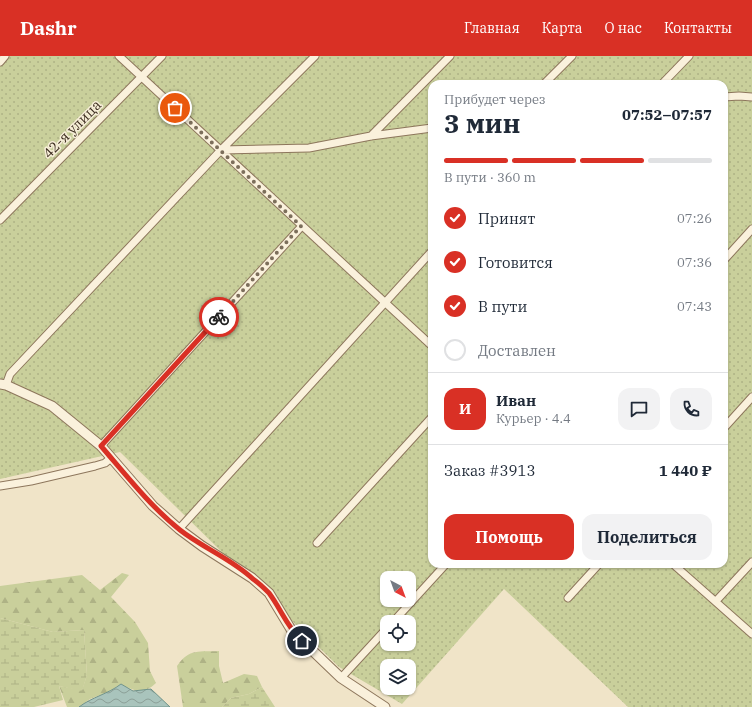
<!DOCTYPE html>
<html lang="ru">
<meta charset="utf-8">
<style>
body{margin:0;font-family:"IBM Plex Serif",serif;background:#f2f2f3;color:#1f2937;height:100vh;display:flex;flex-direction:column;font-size:15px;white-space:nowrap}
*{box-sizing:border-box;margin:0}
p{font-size:13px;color:#747a83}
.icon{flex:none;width:22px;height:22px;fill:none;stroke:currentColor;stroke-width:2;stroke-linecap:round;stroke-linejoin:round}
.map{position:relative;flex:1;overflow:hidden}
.details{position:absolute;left:428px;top:24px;width:300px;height:488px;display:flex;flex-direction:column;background:#fff;border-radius:12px;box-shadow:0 1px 3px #0004}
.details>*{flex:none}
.needle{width:26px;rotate:139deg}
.fabs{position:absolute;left:380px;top:515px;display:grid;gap:8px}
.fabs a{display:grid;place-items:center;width:36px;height:36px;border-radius:8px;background:#fff;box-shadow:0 1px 3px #0004;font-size:20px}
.pin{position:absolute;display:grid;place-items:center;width:34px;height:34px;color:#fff;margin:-17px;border:2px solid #fff;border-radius:50%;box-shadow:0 1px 4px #0007}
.courier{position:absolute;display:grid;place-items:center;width:40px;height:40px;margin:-20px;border:3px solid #d93025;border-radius:50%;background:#fff;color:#222;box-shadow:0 1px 5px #0007}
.summary em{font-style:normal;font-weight:700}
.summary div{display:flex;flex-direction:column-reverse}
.summary{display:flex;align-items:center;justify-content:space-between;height:68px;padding:0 16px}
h1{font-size:26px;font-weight:700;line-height:30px}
.bar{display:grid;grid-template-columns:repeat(4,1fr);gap:6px 4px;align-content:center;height:48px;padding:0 16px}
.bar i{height:5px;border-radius:3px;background:#e0e1e3}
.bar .current{background:#d93025}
.bar p{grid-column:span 4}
.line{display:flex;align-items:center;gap:10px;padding:0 16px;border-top:1px solid #e0e1e3}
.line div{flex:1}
.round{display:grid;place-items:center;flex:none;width:42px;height:42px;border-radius:12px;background:#f2f2f3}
ol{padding:0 16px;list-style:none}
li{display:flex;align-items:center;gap:12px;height:44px}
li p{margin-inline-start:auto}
li .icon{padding:4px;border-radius:50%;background:#d93025;color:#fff;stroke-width:4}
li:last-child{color:#747a83}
li i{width:22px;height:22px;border:2px solid #e0e1e3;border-radius:50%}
.cta{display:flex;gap:8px;margin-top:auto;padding:8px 16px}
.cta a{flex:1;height:46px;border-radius:12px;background:#d93025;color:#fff;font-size:16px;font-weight:700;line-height:46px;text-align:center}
.cta a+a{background:#f2f2f3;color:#1f2937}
header{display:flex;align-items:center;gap:24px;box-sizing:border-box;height:56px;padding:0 20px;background:#d93025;color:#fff}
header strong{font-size:19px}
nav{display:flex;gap:22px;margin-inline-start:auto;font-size:14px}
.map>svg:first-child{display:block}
.grass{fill:url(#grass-dots);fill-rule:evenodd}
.forest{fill:url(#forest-firs)}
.wetland{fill:url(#wetland-marsh)}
.water{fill:url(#water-waves);stroke:#6f938a}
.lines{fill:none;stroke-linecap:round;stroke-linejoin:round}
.minor-casing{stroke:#8d765c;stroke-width:9}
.tertiary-casing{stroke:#8d765c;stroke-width:11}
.minor{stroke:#faf1dc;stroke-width:7}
.tertiary{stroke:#faf1dc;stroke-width:9}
.done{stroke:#7c6e5b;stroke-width:4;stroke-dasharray:0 7.2}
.route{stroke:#d93025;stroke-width:5}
.labels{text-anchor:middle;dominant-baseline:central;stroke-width:3;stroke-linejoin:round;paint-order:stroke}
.street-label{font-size:14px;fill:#3d2e20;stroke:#f7eed8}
</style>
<header>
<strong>Dashr</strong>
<nav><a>Главная</a><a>Карта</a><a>О нас</a><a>Контакты</a></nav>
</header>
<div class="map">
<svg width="752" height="651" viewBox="0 0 752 651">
<defs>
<pattern id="grass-dots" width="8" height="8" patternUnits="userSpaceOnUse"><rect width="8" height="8" fill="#c9cf9b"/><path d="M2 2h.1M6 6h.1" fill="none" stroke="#aeb285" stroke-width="1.8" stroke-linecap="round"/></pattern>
<pattern id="forest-firs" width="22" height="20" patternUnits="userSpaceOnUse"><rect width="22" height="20" fill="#c9cf9b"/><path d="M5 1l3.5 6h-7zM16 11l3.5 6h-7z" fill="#aeb285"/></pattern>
<pattern id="wetland-marsh" width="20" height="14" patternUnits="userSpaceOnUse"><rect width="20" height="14" fill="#c9cf9b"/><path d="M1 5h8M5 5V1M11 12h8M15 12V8" fill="none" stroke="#aeb285"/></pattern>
<pattern id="water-waves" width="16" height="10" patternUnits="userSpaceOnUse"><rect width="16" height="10" fill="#a9c4bc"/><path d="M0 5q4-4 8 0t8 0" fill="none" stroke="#8ba098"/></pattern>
</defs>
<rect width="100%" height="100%" fill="#f0e4c8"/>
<path class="grass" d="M0,0H752V651H628L504,533L402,648L339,611L120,396L0,423ZM432,28H724V508H432ZM387,522H409V544H387ZM387,566H409V588H387ZM387,610H409V632H387Z"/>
<path class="forest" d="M122,517L129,519L111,541L135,566L148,587L150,615L156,627C145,638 134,636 121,628L108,636L90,643L79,651H67L59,630L82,634L87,619L84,574L53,576L0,562V530L82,519L100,534Z
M219,595V610L223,627L244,618L257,620L262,631L249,638L231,642L222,651H183L177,610C189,592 200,596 219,595Z"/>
<path class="wetland" d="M0,562L53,576L84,574L87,619L82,635L59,630L63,644L34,651H0Z
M262,631L275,651H222L231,642L249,638Z"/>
<path class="water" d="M121,628L133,635L151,633L170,651H79C92,641 108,638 121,628Z"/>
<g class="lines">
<defs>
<path id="minor" d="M119,0L432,290
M0,6L5,0
M544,28L572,0
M662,28L689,0
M724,41L739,40L752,41
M371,80L450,0
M221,94L309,92L371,80L432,72
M0,164L162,0
M724,204L752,173
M6,329L10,318L221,94L315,0
M724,372L752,341
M101,390L301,171
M0,430L31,425L95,410L105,407L111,402
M179,473L432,195
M317,487L432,361
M673,508L752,578
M568,542L599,508
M716,545L752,506
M393,566L446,508
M341,622L387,572"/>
<path id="tertiary" d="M0,328L6,329L52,350L101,390L153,450L179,473L202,490L252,522L269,537L292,575L341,622L385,651"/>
</defs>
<use href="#minor" class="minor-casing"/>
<use href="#tertiary" class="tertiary-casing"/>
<use href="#minor" class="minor"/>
<use href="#tertiary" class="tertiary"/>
</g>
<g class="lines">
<path class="done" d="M175,52L301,170L219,261"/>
<path class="route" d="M219,261L101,390C126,419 150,450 180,474C203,492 232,503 253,523C259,527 264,532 269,537C281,553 287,571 302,585"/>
</g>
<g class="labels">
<g class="street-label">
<text transform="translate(72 73) rotate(-45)">42-я улица</text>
</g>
</g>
</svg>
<div class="fabs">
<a><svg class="needle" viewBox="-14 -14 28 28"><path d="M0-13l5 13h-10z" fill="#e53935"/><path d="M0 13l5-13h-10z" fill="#747a83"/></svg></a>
<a><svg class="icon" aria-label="locate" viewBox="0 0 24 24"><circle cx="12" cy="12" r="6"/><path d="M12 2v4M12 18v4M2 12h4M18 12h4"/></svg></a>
<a><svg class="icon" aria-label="layers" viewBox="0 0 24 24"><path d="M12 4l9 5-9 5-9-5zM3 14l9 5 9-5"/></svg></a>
</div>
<div class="pin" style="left:175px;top:52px;background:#ea580c"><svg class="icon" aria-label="bag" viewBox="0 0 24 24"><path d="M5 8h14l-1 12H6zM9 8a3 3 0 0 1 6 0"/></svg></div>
<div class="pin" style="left:302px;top:585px;background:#1f2937"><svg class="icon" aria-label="home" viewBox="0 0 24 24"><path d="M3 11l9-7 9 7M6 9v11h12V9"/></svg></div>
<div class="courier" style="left:219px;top:261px"><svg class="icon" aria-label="bike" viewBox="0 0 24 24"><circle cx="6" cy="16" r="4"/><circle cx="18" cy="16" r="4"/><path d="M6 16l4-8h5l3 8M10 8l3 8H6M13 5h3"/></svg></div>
<section class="details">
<div class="summary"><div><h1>3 мин</h1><p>Прибудет через</p></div><em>07:52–07:57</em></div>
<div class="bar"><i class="current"></i><i class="current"></i><i class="current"></i><i></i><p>В пути · 360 m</p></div>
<ol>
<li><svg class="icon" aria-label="check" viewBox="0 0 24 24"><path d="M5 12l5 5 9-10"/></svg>Принят<p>07:26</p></li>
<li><svg class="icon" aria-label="check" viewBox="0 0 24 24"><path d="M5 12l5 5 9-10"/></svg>Готовится<p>07:36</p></li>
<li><svg class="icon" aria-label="check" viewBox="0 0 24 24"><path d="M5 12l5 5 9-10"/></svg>В пути<p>07:43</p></li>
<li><i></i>Доставлен</li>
</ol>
<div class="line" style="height:72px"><b class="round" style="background:#d93025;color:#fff">И</b><div><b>Иван</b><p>Курьер · 4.4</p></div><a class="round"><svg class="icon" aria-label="chat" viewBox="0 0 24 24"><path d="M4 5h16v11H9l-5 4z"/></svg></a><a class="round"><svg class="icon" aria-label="phone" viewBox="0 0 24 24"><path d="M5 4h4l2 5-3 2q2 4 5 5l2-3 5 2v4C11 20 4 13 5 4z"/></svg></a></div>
<div class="line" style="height:52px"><div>Заказ #3913</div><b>1 440 ₽</b></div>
<div class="cta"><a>Помощь</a><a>Поделиться</a></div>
</section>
</div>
